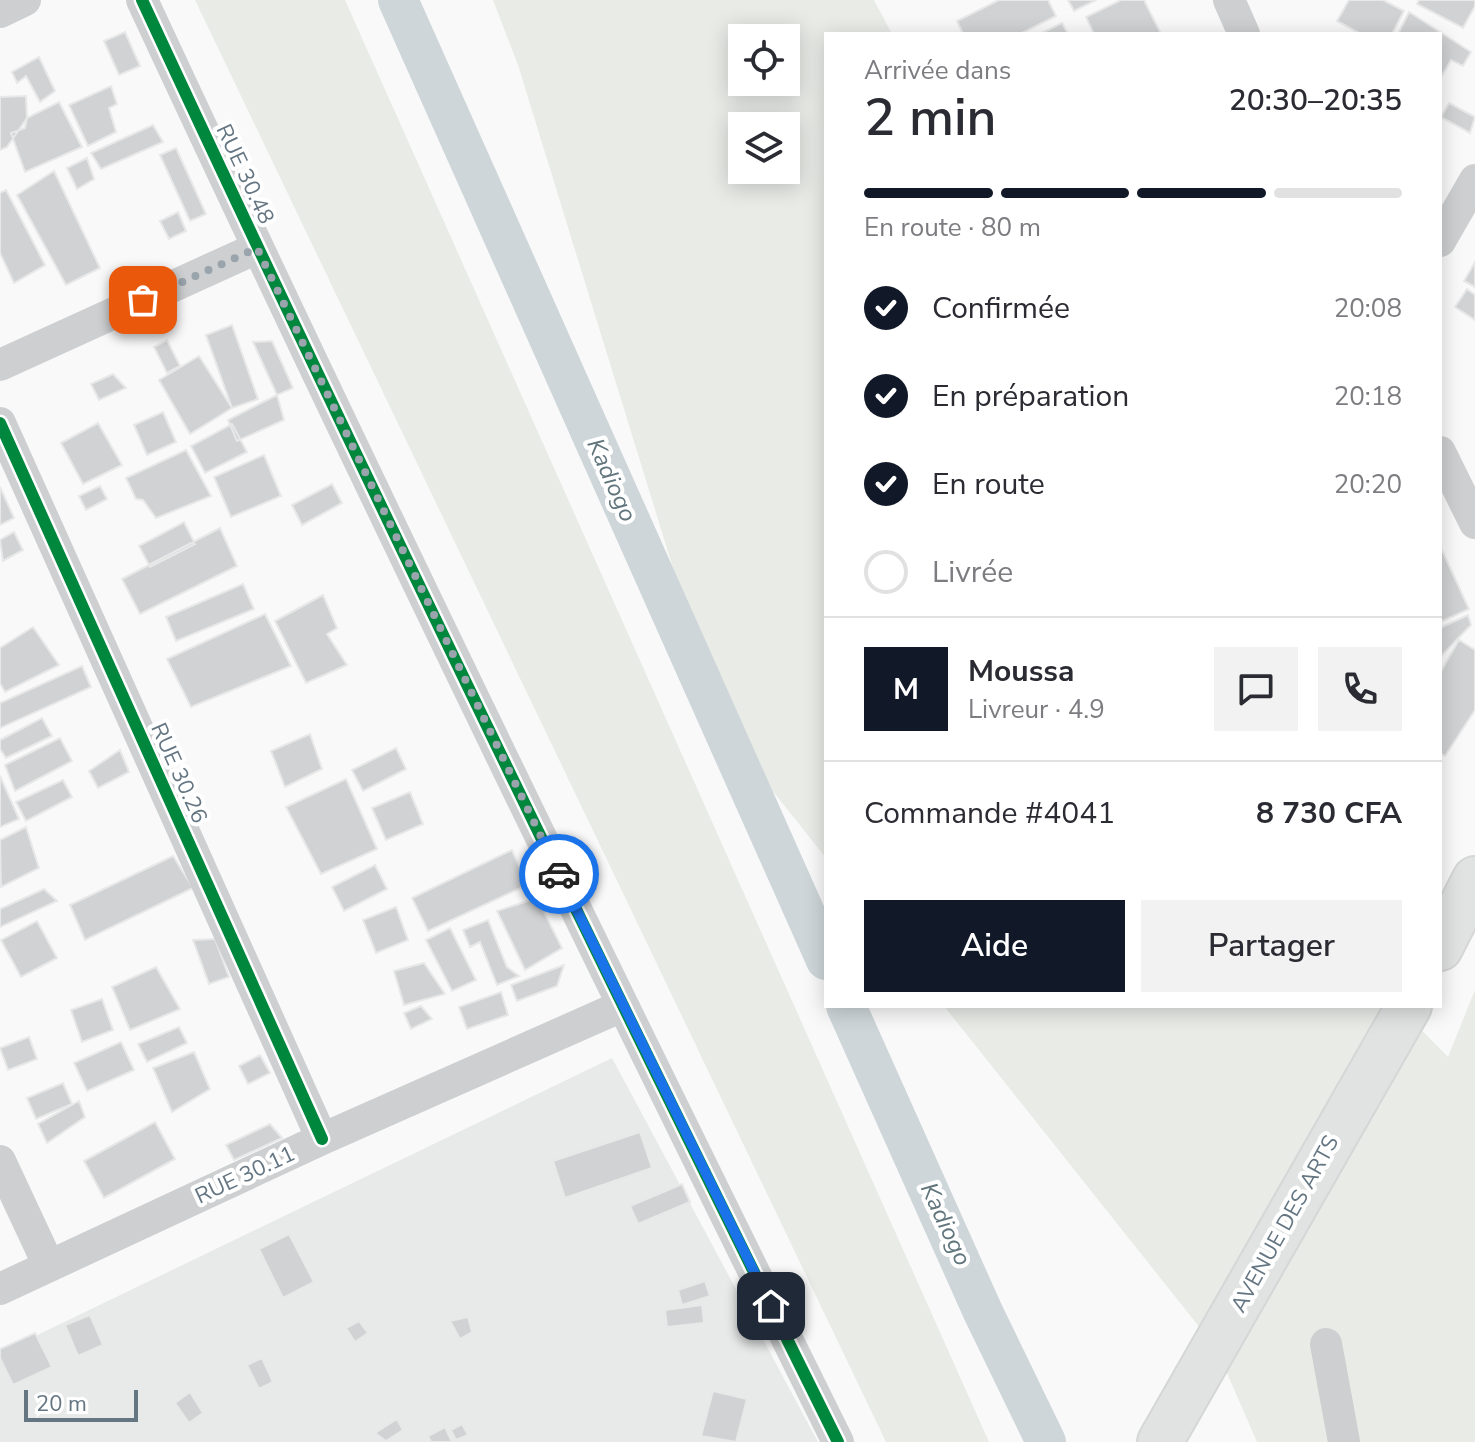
<!DOCTYPE html>
<html lang="fr">
<meta charset="utf-8">
<style>
body{margin:0;font-family:"Nunito Sans",sans-serif;background:#f2f2f3;color:#2b2b33;height:100vh;display:flex;flex-direction:column;font-size:30px;white-space:nowrap}
*{box-sizing:border-box;margin:0}
p{font-size:26px;color:#7c7c81}
.icon{flex:none;width:44px;height:44px;fill:none;stroke:currentColor;stroke-width:2;stroke-linecap:round;stroke-linejoin:round}
.map{position:relative;flex:1;overflow:hidden}
.sheet{position:absolute;left:824px;top:32px;width:618px;height:976px;display:flex;flex-direction:column;background:#fff;border-radius:0px;box-shadow:0 4px 20px #0003}
.sheet>*{flex:none}
.buttons{position:absolute;left:728px;top:24px;display:grid;gap:16px}
.buttons a{display:grid;place-items:center;width:72px;height:72px;border-radius:0px;background:#fff;box-shadow:0 4px 20px #0003;font-size:40px}
.scale{position:absolute;left:24px;bottom:20px;width:114px;box-sizing:border-box;padding-left:8px;border:4px solid #657683;border-top:0;font-size:22px;line-height:28px;white-space:nowrap;color:#657683;-webkit-text-stroke:6px #fff;paint-order:stroke}
.pin{position:absolute;display:grid;place-items:center;width:68px;height:68px;color:#fff;margin:-34px;border-radius:16px;box-shadow:0 4px 12px #0006}
.courier{position:absolute;display:grid;place-items:center;width:80px;height:80px;margin:-40px;border:6px solid #1a73e8;border-radius:50%;background:#fff;color:#222;box-shadow:0 2px 10px #0007}
.headline em{font-style:normal;font-weight:600}
.headline div{display:flex;flex-direction:column-reverse}
.headline{display:flex;align-items:center;justify-content:space-between;height:136px;padding:0 40px}
h1{font-size:52px;font-weight:600;line-height:60px}
.bar{display:grid;grid-template-columns:repeat(4,1fr);gap:12px 8px;align-content:center;height:96px;padding:0 40px}
.bar i{height:10px;border-radius:6px;background:#e1e1e2}
.bar .current{background:#111827}
.bar p{grid-column:span 4}
.line{display:flex;align-items:center;gap:20px;padding:0 40px;border-top:2px solid #e1e1e2}
.line div{flex:1}
.round{display:grid;place-items:center;flex:none;width:84px;height:84px;border-radius:0px;background:#f2f2f3}
ol{padding:0 40px;list-style:none}
li{display:flex;align-items:center;gap:24px;height:88px}
li p{margin-inline-start:auto}
li .icon{padding:8px;border-radius:50%;background:#111827;color:#fff;stroke-width:4}
li:last-child{color:#7c7c81}
li i{width:44px;height:44px;border:4px solid #e1e1e2;border-radius:50%}
.primary-button{display:flex;gap:16px;margin-top:auto;padding:16px 40px}
.primary-button a{flex:1;height:92px;border-radius:0px;background:#111827;color:#fff;font-size:32px;font-weight:600;line-height:92px;text-align:center}
.primary-button a+a{background:#f2f2f3;color:#2b2b33}
.map>svg:first-child{display:block}
.built{fill:#e8e9e9}
.green{fill:#e8ebe6;fill-rule:evenodd}
.lines{fill:none;stroke-linecap:round;stroke-linejoin:round}
.canal{stroke:#ced6d9;stroke-width:40}
.building{fill:#d0d2d3;stroke:#e8e8e8;stroke-width:2}
.secondary-casing{stroke:#d5d6d7;stroke-width:48}
.street{stroke:#cecfd0;stroke-width:32}
.secondary{stroke:#e1e2e2;stroke-width:44}
.cycleway-casing{stroke:#fff;stroke-width:17}
.cycleway{stroke:#00873e;stroke-width:12}
.done{stroke:#99a4ac;stroke-width:8;stroke-dasharray:0 14.4}
.route{stroke:#1a73e8;stroke-width:10}
.labels{text-anchor:middle;dominant-baseline:central;stroke-width:8;stroke-linejoin:round;paint-order:stroke}
.street-label{font-size:22px;fill:#657683;stroke:#fff}
.water-label{font-size:24px;font-style:italic;fill:#60757c;stroke:#fff}
</style>
<div class="map">
<svg width="1475" height="1442" viewBox="0 0 1475 1442">
<rect width="100%" height="100%" fill="#f9f9f9"/>
<path class="built" d="M612,1058L818,1442H0V1353Z"/>
<path class="green" d="M195,0H345L989,1442H886Z
M493,0H874L892,34H826V858L722,727L518,65ZM742,38H786V82H742ZM742,126H786V170H742Z
M1475,990V1442H1257L1216,1348L944,1006H1398L1448,1057Z"/>
<g class="lines">
<path class="canal" d="M398,0L826,960
M846,1006L983,1312L1046,1442"/>
</g>
<path class="building" d="M999,0H1048L1056,16L1020,34H963L957,21Z
M1068,0H1096L1074,11Z
M1121,0H1144L1161,34H1094L1086,17Z
M1349,0H1383L1404,11L1392,34H1361L1337,21Z
M1419,0H1475V6L1463,28L1417,4Z
M1409,12L1471,52L1463,66L1451,60L1440,79V34H1398Z
M1062,23L1068,34H1040Z
M125,32L140,66L119,75L104,41Z
M39,57L55,91L40,102L26,76L17,83L12,72Z
M111,86L117,104L109,108L116,132L88,146L69,105Z
M26,96L27,118L7,147L0,150V97Z
M59,102L82,147L25,172L11,133L25,128L27,118Z
M1449,103L1475,117L1470,133L1441,117Z
M153,125L163,142L101,169L91,153Z
M176,148L206,214L190,221L160,155Z
M87,158L94,179L77,189L67,168Z
M54,171L100,268L66,285L17,195Z
M6,190L45,265L14,283L0,253V193Z
M178,212L186,231L169,239L160,221Z
M1475,262V287L1464,281Z
M1467,289L1475,295V320L1455,307Z
M232,325L258,399L232,408L206,335Z
M167,340L180,366L167,373L154,347Z
M272,341L293,388L277,395L253,342Z
M199,356L232,408L190,434L159,380Z
M113,374L126,388L99,400L91,384Z
M277,395L284,420L237,441L228,420Z
M163,412L176,442L147,455L134,425Z
M98,423L122,465L83,484L61,443Z
M232,424L247,452L205,473L191,446Z
M186,450L211,496L156,518L143,500L136,499L126,478Z
M264,455L281,496L231,517L214,477Z
M332,484L342,503L302,525L292,505Z
M100,486L107,499L86,510L79,496Z
M0,487L14,518L0,525Z
M184,522L195,544L150,567L139,546Z
M220,528L237,566L140,614L122,579Z
M14,532L23,550L3,561L0,540Z
M1440,546L1469,609L1440,622Z
M243,584L254,609L176,641L166,617Z
M323,595L337,628L327,634L347,665L306,683L275,621Z
M265,614L291,666L191,707L167,659Z
M1468,615L1471,625L1440,657V628Z
M33,627L59,665L5,692L0,683V648Z
M1459,640L1475,650V710L1445,756L1440,753V673Z
M82,666L91,687L0,728V703Z
M42,718L52,736L6,758L0,749V740Z
M310,734L322,769L285,787L271,751Z
M60,738L72,761L15,791L5,765Z
M396,748L406,769L363,791L352,770Z
M120,750L129,772L98,788L89,771Z
M0,776L19,819L0,827Z
M346,779L377,849L321,874L286,807Z
M63,780L72,797L26,821L16,802Z
M410,792L423,824L386,840L372,808Z
M26,827L39,868L1,887L0,840Z
M512,850L527,885L428,931L412,898Z
M173,856L193,888L85,940L70,905Z
M375,865L387,889L344,911L332,887Z
M44,889L57,901L0,927V909Z
M537,898L562,948L525,970L497,911Z
M396,907L408,940L376,953L363,920Z
M488,920L507,967L519,976L497,985L480,942L470,947L463,930Z
M37,921L57,958L21,977L1,940Z
M450,928L476,980L452,991L426,940Z
M215,939L229,977L209,984L193,940Z
M424,963L445,994L404,1005L394,971Z
M564,965L557,986L517,1001L511,985Z
M156,967L180,1009L130,1030L112,987Z
M501,992L508,1015L467,1029L459,1007Z
M102,999L113,1030L82,1042L71,1010Z
M421,1006L432,1019L411,1029L404,1013Z
M179,1027L187,1043L147,1062L138,1044Z
M29,1037L37,1059L8,1070L0,1048Z
M121,1042L134,1070L87,1091L74,1063Z
M194,1052L210,1089L172,1112L153,1068Z
M260,1055L270,1073L248,1084L239,1066Z
M63,1083L72,1104L36,1119L27,1098Z
M79,1101L85,1117L47,1143L38,1124Z
M155,1122L175,1159L104,1198L84,1161Z
M270,1124L282,1138L234,1160L226,1145Z
M640,1132L652,1168L565,1198L553,1161Z
M682,1184L690,1202L638,1224L630,1206Z
M289,1234L314,1282L283,1298L259,1249Z
M705,1281L710,1296L682,1305L678,1290Z
M702,1305L704,1323L667,1327L665,1310Z
M90,1315L103,1345L78,1356L65,1325Z
M468,1317L472,1332L460,1339L450,1321Z
M359,1321L368,1333L355,1342L346,1328Z
M35,1333L52,1367L13,1385L0,1358V1349Z
M262,1358L273,1382L259,1389L247,1365Z
M713,1391L747,1399L736,1442L701,1436Z
M190,1392L203,1413L189,1423L175,1403Z
M397,1419L403,1430L386,1441L375,1433Z
M462,1424L468,1435L456,1440L451,1430Z
M445,1427L452,1442H431L428,1436Z"/>
<g class="lines">
<defs>
<path id="secondary" d="M1440,948L1475,879
M1160,1442L1409,1006"/>
</defs>
<use href="#secondary" class="secondary-casing"/>
<path class="street" d="M142,0C367,484 601,964 838,1442
M1229,0L1244,34
M0,12L25,0
M1440,241L1475,180
M0,365L257,248
M0,423L322,1139
M1440,452L1475,523
M0,1161L49,1266
M0,1289L322,1139L622,1006
M1326,1344L1344,1442"/>
<use href="#secondary" class="secondary"/>
<defs>
<path id="cycleway" d="M142,0C367,484 601,964 838,1442
M0,423L322,1139"/>
</defs>
<use href="#cycleway" class="cycleway-casing"/>
<use href="#cycleway" class="cycleway"/>
</g>
<g class="lines">
<path class="done" d="M143,300L257,248L559,874"/>
<path class="route" d="M559,874L771,1306"/>
</g>
<g class="labels">
<g class="street-label">
<text transform="translate(245 174) rotate(65)">RUE 30.48</text>
<text transform="translate(179 773) rotate(66)">RUE 30.26</text>
<text transform="translate(245 1175) rotate(-25)">RUE 30.11</text>
<text transform="translate(1285 1224) rotate(-61)">AVENUE DES ARTS</text>
</g>
<g class="water-label">
<text transform="translate(612 480) rotate(66)">Kadiogo</text>
<text transform="translate(946 1224) rotate(65)">Kadiogo</text>
</g>
</g>
</svg>
<div class="buttons">
<a><svg class="icon" aria-label="locate" viewBox="0 0 24 24"><circle cx="12" cy="12" r="6"/><path d="M12 2v4M12 18v4M2 12h4M18 12h4"/></svg></a>
<a><svg class="icon" aria-label="layers" viewBox="0 0 24 24"><path d="M12 4l9 5-9 5-9-5zM3 14l9 5 9-5"/></svg></a>
</div>
<div class="scale">20 m</div>
<div class="pin" style="left:143px;top:300px;background:#ea580c"><svg class="icon" aria-label="bag" viewBox="0 0 24 24"><path d="M5 8h14l-1 12H6zM9 8a3 3 0 0 1 6 0"/></svg></div>
<div class="pin" style="left:771px;top:1306px;background:#1f2937"><svg class="icon" aria-label="home" viewBox="0 0 24 24"><path d="M3 11l9-7 9 7M6 9v11h12V9"/></svg></div>
<div class="courier" style="left:559px;top:874px"><svg class="icon" aria-label="car" viewBox="0 0 24 24"><path d="M5 17H2v-5l4-1 3-4h7l3 4 3 1v5h-3M9 17h6M6 11h13"/><circle cx="7" cy="17" r="2"/><circle cx="17" cy="17" r="2"/></svg></div>
<section class="sheet">
<div class="headline"><div><h1>2 min</h1><p>Arrivée dans</p></div><em>20:30–20:35</em></div>
<div class="bar"><i class="current"></i><i class="current"></i><i class="current"></i><i></i><p>En route · 80 m</p></div>
<ol>
<li><svg class="icon" aria-label="check" viewBox="0 0 24 24"><path d="M5 12l5 5 9-10"/></svg>Confirmée<p>20:08</p></li>
<li><svg class="icon" aria-label="check" viewBox="0 0 24 24"><path d="M5 12l5 5 9-10"/></svg>En préparation<p>20:18</p></li>
<li><svg class="icon" aria-label="check" viewBox="0 0 24 24"><path d="M5 12l5 5 9-10"/></svg>En route<p>20:20</p></li>
<li><i></i>Livrée</li>
</ol>
<div class="line" style="height:144px"><b class="round" style="background:#111827;color:#fff">M</b><div><b>Moussa</b><p>Livreur · 4.9</p></div><a class="round"><svg class="icon" aria-label="chat" viewBox="0 0 24 24"><path d="M4 5h16v11H9l-5 4z"/></svg></a><a class="round"><svg class="icon" aria-label="phone" viewBox="0 0 24 24"><path d="M5 4h4l2 5-3 2q2 4 5 5l2-3 5 2v4C11 20 4 13 5 4z"/></svg></a></div>
<div class="line" style="height:104px"><div>Commande #4041</div><b>8 730 CFA</b></div>
<div class="primary-button"><a>Aide</a><a>Partager</a></div>
</section>
</div>
